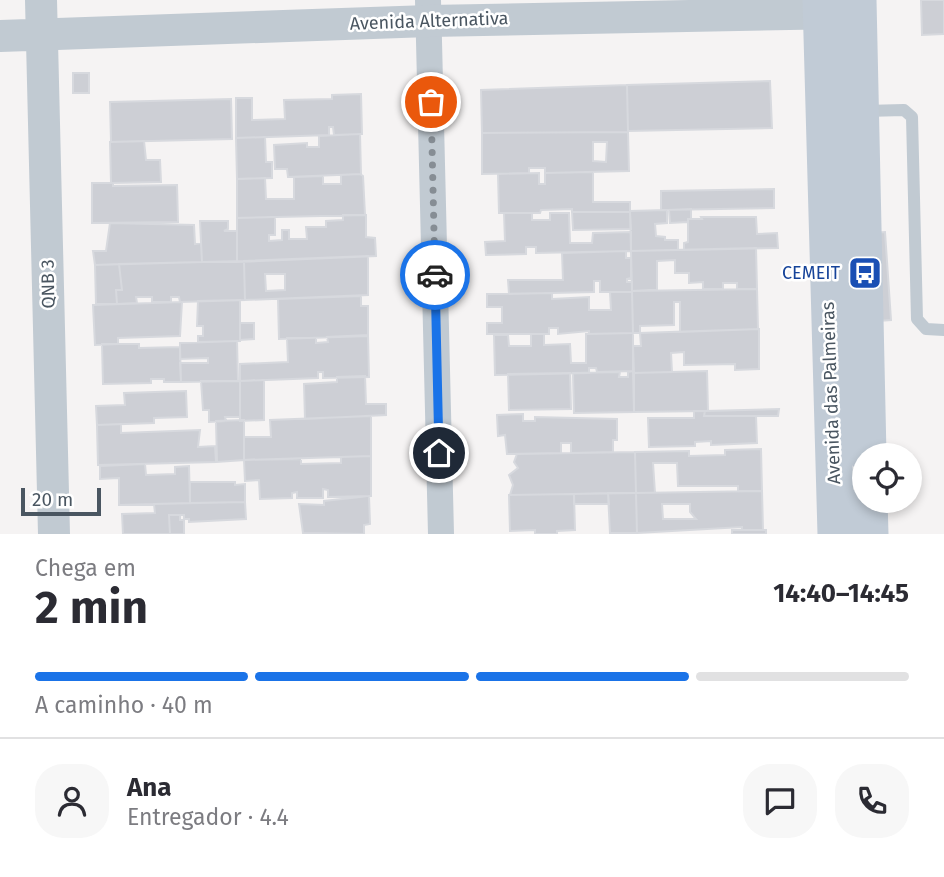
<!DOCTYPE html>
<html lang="pt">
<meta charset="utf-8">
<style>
body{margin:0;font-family:"Fira Sans",sans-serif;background:#f7f7f7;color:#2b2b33;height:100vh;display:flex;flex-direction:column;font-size:26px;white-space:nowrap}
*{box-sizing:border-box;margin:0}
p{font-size:23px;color:#7c7c81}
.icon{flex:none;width:38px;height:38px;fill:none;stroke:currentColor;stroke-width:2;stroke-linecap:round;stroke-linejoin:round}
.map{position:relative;height:534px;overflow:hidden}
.sheet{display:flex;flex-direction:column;background:#fff;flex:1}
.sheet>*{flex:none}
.buttons{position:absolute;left:852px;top:443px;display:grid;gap:14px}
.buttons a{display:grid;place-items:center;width:70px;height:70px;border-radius:50%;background:#fff;box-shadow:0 4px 10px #0003;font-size:35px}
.scale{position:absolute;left:21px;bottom:18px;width:80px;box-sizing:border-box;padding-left:7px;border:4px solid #4a5661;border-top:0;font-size:19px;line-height:24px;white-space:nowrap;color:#4a5661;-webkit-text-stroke:5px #fff;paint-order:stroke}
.pin{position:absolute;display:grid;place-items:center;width:60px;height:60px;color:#fff;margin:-30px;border:4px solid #fff;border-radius:50%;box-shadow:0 2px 7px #0007}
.courier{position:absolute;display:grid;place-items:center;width:70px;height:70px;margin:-35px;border:5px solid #1a73e8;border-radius:50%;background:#fff;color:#222;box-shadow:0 2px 9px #0007}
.head em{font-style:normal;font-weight:700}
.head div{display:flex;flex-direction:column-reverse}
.head{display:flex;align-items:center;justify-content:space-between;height:119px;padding:0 35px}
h1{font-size:46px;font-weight:700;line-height:52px}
.bar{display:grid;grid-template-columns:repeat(4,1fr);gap:10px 7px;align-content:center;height:84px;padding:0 35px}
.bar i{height:9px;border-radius:5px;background:#e1e1e2}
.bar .current{background:#1a73e8}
.bar p{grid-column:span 4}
.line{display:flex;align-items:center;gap:18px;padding:0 35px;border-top:2px solid #e1e1e2}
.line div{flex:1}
.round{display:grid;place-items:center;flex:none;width:74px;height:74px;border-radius:28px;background:#f7f7f7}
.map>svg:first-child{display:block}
.building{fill:#cdcfd5;stroke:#d7d9de;stroke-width:2;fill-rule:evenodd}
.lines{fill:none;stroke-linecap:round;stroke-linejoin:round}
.service{stroke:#c1cad2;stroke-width:12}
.minor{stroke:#c1cad2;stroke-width:26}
.tertiary{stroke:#c1cad2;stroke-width:32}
.secondary{stroke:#c1cbd6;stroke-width:37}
.done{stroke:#868d94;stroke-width:7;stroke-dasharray:0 12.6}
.route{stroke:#1a73e8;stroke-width:9}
.labels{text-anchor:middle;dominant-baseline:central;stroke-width:5;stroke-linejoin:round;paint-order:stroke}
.street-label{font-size:18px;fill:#4a5661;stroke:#fff}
.transit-label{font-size:18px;fill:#164399;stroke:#fff;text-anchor:end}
</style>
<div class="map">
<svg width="944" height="534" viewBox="0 0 944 534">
<rect width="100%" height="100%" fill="#f5f3f3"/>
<path class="building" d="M921,0H944V34L922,35Z
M73,73H89V93H73Z
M770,81L772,128L628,131L627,85Z
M627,85L628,132L482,133L481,90Z
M361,94L362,134L334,135L333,127H329V135L236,138V98H252V120L285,119L284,100L332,99V95Z
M231,99L232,139L111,142L110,102Z
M628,132L629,171L545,173V168H529V173L482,174V133ZM593,142H607L606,162L593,161Z
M360,134L361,174L288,177L287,169H275L274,145L307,143V147H319V136Z
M265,137L266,162H272V178L237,179L236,138Z
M144,141L146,160H160L161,182L111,183L110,142Z
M593,172V202H630V212H572V209L541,210L540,213H499L498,174L539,173V184H545V173Z
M360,174L363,176L365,215L237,218V179L265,178L266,199H294V177L323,176V184H341V175Z
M92,183H113V186L177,185L178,222L92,223Z
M774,189V208L661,210V191Z
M691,209V219H688V222L670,223L669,210Z
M667,210V223L655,224L656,236L665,237V240H678V250L631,251L630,211Z
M572,212H630L631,229L573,230Z
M504,213H532V220H550V213H569L570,243H592L593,233L631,232V251L536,253V247H526V254L486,255L485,242L505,241Z
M343,215H366V237L375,238L376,256L237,262V218L275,217V235H269V241L282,240V230H289V239H307L306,227H326V221L343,220Z
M701,217H756L757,234L777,233L778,248L684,250V243L688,242V219H702Z
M200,221H228V229L224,231H237V262H202Z
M110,223L194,225L195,244L201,243L202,262L95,265L93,251H106Z
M885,232L891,320L878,321L873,233Z
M756,248L757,289H737V283H723V289H703V282L689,283V273H675V260L657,261V290L632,291L631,251Z
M626,251V258H631V278L627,279V282H632V292H600V281H594V292L509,294L508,280H563L562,253Z
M368,256V295L245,300L244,261ZM265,274H285V290L266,291Z
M244,261L245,300L180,302L179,297H171V302H152V297H136L137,303L117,304L116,290H122L119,264Z
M119,264L122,290H116L117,304H96L95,265Z
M757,289L758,329L680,332V302H674V325L640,326V333H633L632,291Z
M610,292H632L633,333L589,334V331L558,334V328H549V334H487V323H502V307H487V294L552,293V299L589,297V310H611Z
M361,296V306H368V336L279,339L278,299Z
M240,300V341L198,342V336H203V326H197L198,301Z
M182,302L180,336L118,338V344L95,345L93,305Z
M240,323H254V339L240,340Z
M759,329V369L735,370V364L684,365V352L671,353L672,372L634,373L633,346H641L640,333Z
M633,333V371L597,372L596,368H589V373L495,375L494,335H508L509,346H531V334H544V345L570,344L571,363H586V334Z
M368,335L369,377L323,378V372H318V378L240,381V364L288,362L287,338H316V343L328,342L327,337Z
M237,341L238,381L181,382L180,363H208V358L180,359V343Z
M102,344H139V348L180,347L181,382H164V379H151V383L103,384Z
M633,371L634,412L574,413L573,373L620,372L619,377H628V372Z
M707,371L708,411L634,412V373Z
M570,373L571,409L509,410L508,374Z
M365,376L366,404H386V415L305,419L304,384L337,382V377Z
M264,380V420L240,421V381Z
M201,381H240V417H225L226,421L209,422V410H203Z
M186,391L187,417L154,418V423L97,425L96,406L125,405L124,393Z
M779,409L778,416H704L705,411Z
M694,411H705L704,416H756L757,443L711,445V441L695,442V446L649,447L648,418H694Z
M523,414V421H535V417L617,419V440H613V452L571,453V443H561V453L507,454L505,435L498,436L497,415Z
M371,416V456L244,460V437H271L270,420Z
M244,420V460L217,462L216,421Z
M121,424V433L200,430L198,447L215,446L216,462L98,465L97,425Z
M761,449L762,491H738V486H678L677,463H653L655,493H636L635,452L689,451V456L725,455V450Z
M635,452L636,493L510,495L513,485L509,475L518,468L514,462L517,454Z
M371,456V496L328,497V490L323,489V498H297V492L292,493V498L260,499L259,480L245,481L244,460L301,459V464L341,463V457Z
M145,464L146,475L175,474V467L189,466L190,503L119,505V478L100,479V466Z
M190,482H235V485L245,484V502L190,503Z
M762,491L763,530H742V527L637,533L636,493ZM662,504H690V512L696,519H663Z
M608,493L609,504H574V494Z
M608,493H636L637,533H610Z
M574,494L575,530L557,531V534H535V530L510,531L509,495Z
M369,496L370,524L364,525V534L303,533L299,504L324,505V501Z
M245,502L246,519L189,522V519H184V515H169L170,534H123L122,514L155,513L154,504Z
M169,515H180V520H184V534H170Z
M732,530H766V534H732Z"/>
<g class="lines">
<path class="service" d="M865,111L904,110L912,117L917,319L926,329L944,330"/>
<path class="minor" d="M428,0L441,534"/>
<path class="tertiary" d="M41,0L54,534
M0,36L429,21L845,13"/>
<path class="secondary" d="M821,0L836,534
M858,0L868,455
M869,500L870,534"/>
</g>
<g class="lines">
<path class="done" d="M431,102L435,275"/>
<path class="route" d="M435,275L439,453"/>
</g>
<defs>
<symbol id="bus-square" viewBox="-11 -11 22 22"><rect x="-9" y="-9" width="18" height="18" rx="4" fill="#1a4fb4" stroke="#fff"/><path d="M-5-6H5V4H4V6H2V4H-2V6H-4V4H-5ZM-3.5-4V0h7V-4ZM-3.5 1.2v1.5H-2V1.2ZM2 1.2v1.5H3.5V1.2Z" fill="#fff"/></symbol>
</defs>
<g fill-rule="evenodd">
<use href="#bus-square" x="846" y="254" width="38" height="38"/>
</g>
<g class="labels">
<g class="street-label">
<text transform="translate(429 21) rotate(-2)">Avenida Alternativa</text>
<text transform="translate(48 284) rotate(-91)">QNB 3</text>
<text transform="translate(831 393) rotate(-92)">Avenida das Palmeiras</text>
</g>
<g class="transit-label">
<text x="840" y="273">CEMEIT</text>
</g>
</g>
</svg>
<div class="buttons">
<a><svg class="icon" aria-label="locate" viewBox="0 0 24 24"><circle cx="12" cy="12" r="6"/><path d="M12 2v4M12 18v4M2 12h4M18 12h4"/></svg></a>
</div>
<div class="scale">20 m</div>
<div class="pin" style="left:431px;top:102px;background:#ea580c"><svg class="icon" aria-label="bag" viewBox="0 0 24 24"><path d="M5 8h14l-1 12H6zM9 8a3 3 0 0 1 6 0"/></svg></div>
<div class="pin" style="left:439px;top:453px;background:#1f2937"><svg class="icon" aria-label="home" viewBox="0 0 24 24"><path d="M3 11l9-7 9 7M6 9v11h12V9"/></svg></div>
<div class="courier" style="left:435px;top:275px"><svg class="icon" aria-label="car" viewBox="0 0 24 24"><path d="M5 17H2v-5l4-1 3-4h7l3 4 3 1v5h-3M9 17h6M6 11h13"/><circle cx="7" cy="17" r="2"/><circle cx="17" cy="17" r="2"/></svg></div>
</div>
<section class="sheet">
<div class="head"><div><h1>2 min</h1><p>Chega em</p></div><em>14:40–14:45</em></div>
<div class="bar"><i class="current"></i><i class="current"></i><i class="current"></i><i></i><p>A caminho · 40 m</p></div>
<div class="line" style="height:126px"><a class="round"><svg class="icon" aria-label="person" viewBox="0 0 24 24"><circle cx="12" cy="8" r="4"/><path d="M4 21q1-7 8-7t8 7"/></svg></a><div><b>Ana</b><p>Entregador · 4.4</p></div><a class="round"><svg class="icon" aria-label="chat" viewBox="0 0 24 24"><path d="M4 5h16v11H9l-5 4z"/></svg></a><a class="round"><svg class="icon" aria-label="phone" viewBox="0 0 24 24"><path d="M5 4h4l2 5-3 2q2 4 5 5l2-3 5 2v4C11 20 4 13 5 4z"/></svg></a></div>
</section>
